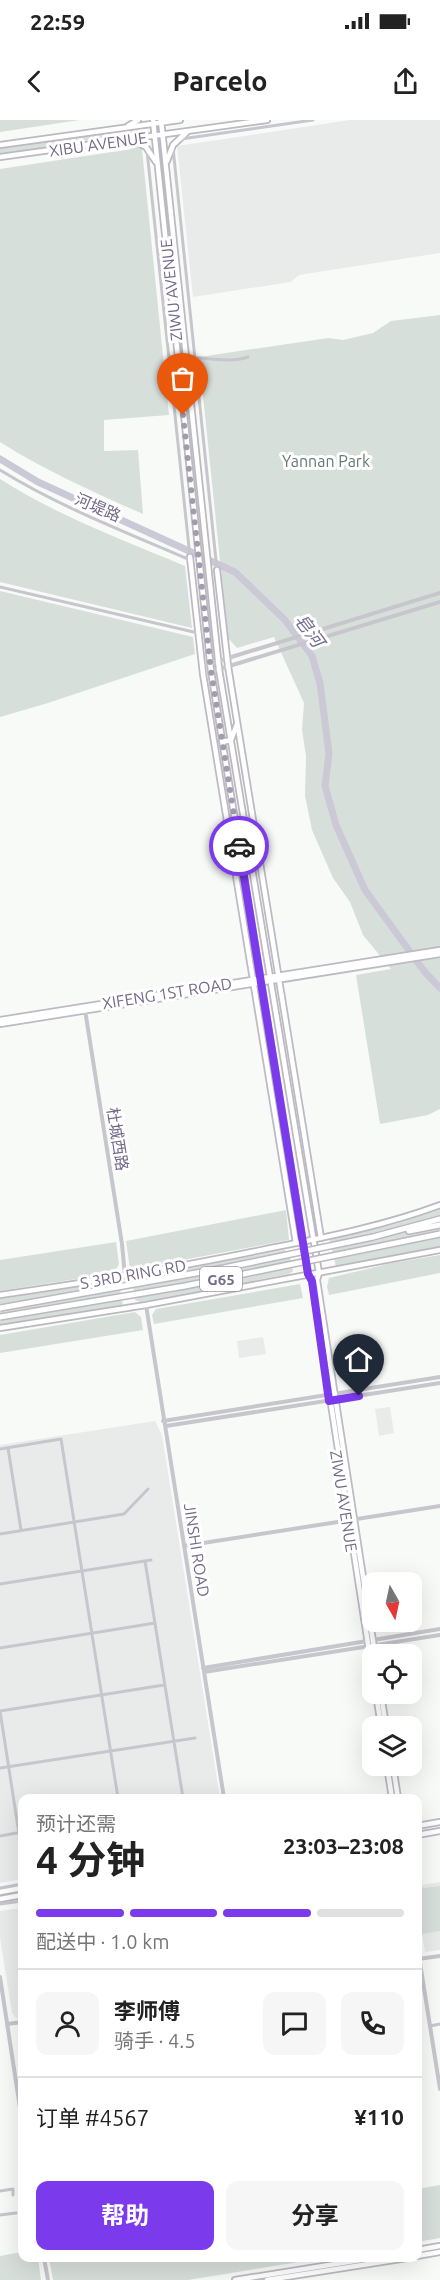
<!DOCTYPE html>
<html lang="zh">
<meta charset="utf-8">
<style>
body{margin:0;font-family:Ubuntu,"Noto Sans SC",sans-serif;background:#f6f6f6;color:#222;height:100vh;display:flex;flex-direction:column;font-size:22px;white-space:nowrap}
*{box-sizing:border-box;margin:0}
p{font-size:20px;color:#767676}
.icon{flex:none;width:33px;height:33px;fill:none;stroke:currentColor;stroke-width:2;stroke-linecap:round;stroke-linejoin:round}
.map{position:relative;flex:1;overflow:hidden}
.panel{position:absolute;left:18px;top:1674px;width:404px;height:468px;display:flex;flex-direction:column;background:#fff;border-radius:12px;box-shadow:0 6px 24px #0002}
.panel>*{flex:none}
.needle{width:39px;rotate:171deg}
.tools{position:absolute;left:362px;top:1452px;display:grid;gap:12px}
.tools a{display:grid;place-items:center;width:60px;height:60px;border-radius:12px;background:#fff;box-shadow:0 6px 24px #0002;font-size:30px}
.pin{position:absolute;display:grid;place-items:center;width:51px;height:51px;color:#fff;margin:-62px -26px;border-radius:50% 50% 50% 0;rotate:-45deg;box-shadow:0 0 6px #0007}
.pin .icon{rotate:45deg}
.courier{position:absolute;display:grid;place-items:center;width:60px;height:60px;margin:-30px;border:4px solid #7c3aed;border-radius:50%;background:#fff;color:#222;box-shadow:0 2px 8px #0007}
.overview em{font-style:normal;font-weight:700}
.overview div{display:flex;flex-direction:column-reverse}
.overview{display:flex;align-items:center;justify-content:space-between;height:102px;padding:0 18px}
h1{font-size:39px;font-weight:700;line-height:45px}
.bar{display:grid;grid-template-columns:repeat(4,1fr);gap:9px 6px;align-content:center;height:72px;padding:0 18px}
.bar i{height:8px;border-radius:4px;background:#e0e0e0}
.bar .on{background:#7c3aed}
.bar p{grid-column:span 4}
.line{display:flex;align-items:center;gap:15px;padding:0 18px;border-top:2px solid #e0e0e0}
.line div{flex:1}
.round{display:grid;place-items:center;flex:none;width:63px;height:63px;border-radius:12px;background:#f6f6f6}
.cta{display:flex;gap:12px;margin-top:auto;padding:12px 18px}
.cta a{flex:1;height:69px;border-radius:12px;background:#7c3aed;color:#fff;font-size:24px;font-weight:700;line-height:69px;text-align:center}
.cta a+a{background:#f6f6f6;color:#222}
.status{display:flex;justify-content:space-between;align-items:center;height:42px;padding:0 30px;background:#fff;direction:ltr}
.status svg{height:16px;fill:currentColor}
header{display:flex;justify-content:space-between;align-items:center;height:78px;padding:0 18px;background:#fff;font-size:27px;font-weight:700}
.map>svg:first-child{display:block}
.built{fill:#e9ebeb}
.green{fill:#d7dfdb}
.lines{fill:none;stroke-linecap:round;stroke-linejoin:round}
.river{stroke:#cbc9d5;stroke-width:7}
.secondary-casing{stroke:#bdbac4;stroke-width:8}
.primary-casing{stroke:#bcb9c1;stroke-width:8}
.trunk-casing{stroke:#bbb9bf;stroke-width:8}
.motorway-casing{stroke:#bbb9bf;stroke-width:8}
.minor{stroke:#c8c6cd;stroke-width:3}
.tertiary{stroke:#c8c6cd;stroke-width:4}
.secondary{stroke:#fff;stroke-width:4.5}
.primary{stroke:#fff;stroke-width:4.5}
.trunk{stroke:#fff;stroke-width:4.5}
.motorway{stroke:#fff;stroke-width:5}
.motorway-bridge-casing{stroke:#bbb9bf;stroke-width:8;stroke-linecap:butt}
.motorway-bridge{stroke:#fff;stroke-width:5}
.done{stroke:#a29caf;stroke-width:6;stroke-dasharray:0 10.8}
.route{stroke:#7c3aed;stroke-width:8}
.labels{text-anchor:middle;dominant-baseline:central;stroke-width:6;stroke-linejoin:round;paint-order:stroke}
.shield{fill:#fff;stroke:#9d97ac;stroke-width:1.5}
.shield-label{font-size:15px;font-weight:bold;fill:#736a88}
.street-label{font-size:16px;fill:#736a88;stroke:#fff}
.park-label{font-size:16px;fill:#647a73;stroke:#fff}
.water-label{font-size:18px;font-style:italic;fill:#757091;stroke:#fff}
</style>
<div class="status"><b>22:59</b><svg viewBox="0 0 49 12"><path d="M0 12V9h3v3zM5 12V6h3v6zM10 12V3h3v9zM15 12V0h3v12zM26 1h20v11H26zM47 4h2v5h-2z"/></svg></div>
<header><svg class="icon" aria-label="back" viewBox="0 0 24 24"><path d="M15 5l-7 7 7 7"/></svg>Parcelo<svg class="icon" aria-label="share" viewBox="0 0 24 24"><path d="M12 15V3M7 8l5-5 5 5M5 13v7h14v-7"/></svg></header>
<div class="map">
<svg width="440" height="2160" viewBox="0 0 440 2160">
<rect width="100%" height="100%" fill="#f8faf8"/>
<path class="built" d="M350,0H440V133L299,155L291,162L193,177L177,26Z
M263,1217L266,1234L239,1238L237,1221Z
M390,1287L394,1313L379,1316L375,1289Z
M155,1301L162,1315L220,1678H22V1759L0,1763V1325Z
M440,1762V1830L425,1832L417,1782V1766Z
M22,1788V1897L16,1898L12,1893L0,1818V1791Z"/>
<path class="green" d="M0,0H80L0,12Z
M129,0H139L169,295L104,300V331L138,330L143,394C93,372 46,351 0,322V49L132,29Z
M111,13V17L0,34V28Z
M440,195V989L428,995L380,1004L356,855L391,849L363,815L350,782L333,758L312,710L305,676L306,636L302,610L304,583L274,517L237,528L228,518L199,237L328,218L343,220L373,213L391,201Z
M0,359C58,396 123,420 185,446L192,508L0,462Z
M0,471L193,517L195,534L48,583L0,597Z
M440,1089V1128L336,1147L330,1120L399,1103Z
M286,1090L289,1120L130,1150L126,1121Z
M116,1122L119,1144L114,1153L0,1171V1140Z
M284,1130L289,1133L293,1151L289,1154L140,1182L135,1180L133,1163L137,1158Z
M440,1135V1153L329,1175L327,1167L329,1158L392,1143Z
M116,1161L119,1163L123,1186L0,1205V1179Z
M300,1164L303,1178L154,1204L152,1195L156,1189Z
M135,1192L141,1197L143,1210L0,1233V1215Z
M440,1766V1811L422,1814L417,1769Z
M440,2065V2118L417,2122V2069Z
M22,2132V2138H38L41,2160H0V2136Z
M49,2138H323L188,2160H53Z"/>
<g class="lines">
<path class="river" d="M0,339L38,362L235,452L285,500L312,536L320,563L329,634L325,666L336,705L365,770L424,851L440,868"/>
<defs>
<path id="secondary" d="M190,437L203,554L296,1123
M217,450L228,546L321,1118
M0,900L440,830
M0,904L440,834
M308,1153L312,1161L372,1550
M319,1153L317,1160L375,1534
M376,1574L381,1606
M381,1574L386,1606
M387,1646L392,1678
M393,1646L398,1678"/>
<path id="primary" d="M153,0L211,551L308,1153
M161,0L219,549L319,1153
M128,6L138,0
M133,20L146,27L156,42
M0,25L180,0
M0,37L267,0
M167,41L173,25L187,12
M222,622L231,620L237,604
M417,1706L440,1702
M417,1715L440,1711
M0,1772L22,1768
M0,1779L22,1775
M417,2130L440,2126
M417,2136L440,2132
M235,2160L373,2138
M267,2160L407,2138"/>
<path id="trunk" d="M0,1175C91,1162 181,1147 271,1128C328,1117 386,1105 440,1085
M0,1208L146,1185L440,1130"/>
<path id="motorway" d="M409,1111L440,1105
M373,1117L440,1099"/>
</defs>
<use href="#secondary" class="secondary-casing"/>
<use href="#primary" class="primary-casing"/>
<use href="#trunk" class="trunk-casing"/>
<use href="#motorway" class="motorway-casing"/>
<path class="minor" d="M181,19L313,0
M173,28L217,450
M147,31L190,437
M169,237C194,234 226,245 248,237
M0,350C60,387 125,412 190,440
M0,467L198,513
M8,1328L21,1410
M0,1329L61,1319L118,1678
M0,1414L124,1394L148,1369
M145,1441L183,1678
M0,1464L151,1440
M0,1528L155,1503
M0,1591L164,1565
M0,1591L22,1733
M0,1648L195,1618
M0,1716L22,1712
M0,1768L22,1764
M0,1784L22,1781
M430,1906L440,1904
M0,2071L13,2069V2075
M0,2095L16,2093"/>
<path class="tertiary" d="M202,546L440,473
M203,554L440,482
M85,890L122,1124L125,1156
M146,1185L224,1678
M163,1301L440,1257
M166,1306L440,1263
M184,1426L440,1386
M203,1548L440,1509
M204,1552L440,1515
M417,1824L440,1969
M418,1839L440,1836
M0,1857L22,2001
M7,1904L22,1902
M44,2138L48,2160"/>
<use href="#secondary" class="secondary"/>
<use href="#primary" class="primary"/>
<use href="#trunk" class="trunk"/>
<use href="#motorway" class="motorway"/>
<defs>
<path id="motorway-bridge" d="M0,1188L224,1148L373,1117
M0,1197L185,1166L440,1114"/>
</defs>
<use href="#motorway-bridge" class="motorway-bridge-casing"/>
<use href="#motorway-bridge" class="motorway-bridge"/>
</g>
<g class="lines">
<path class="done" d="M183,295L211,551L239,726"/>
<path class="route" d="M239,726L308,1154L312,1161L329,1281L359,1276"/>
</g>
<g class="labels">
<rect class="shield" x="200" y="1147" width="42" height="24" rx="4.5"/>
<g class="shield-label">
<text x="221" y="1159">G65</text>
</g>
<g class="street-label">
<text transform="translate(98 24) rotate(-8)">XIBU AVENUE</text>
<text transform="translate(171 170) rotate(-96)">ZIWU AVENUE</text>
<text transform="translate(98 387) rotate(23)">河堤路</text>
<text transform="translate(167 873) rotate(-9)">XIFENG 1ST ROAD</text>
<text transform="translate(118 1019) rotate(81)">杜城西路</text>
<text transform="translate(133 1154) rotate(-10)">S 3RD RING RD</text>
<text transform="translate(344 1381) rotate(81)">ZIWU AVENUE</text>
<text transform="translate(197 1430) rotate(81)">JINSHI ROAD</text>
</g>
<g class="park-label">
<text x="326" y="341">Yannan Park</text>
</g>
<g class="water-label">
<text transform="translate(310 510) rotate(54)">皂河</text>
</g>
</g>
</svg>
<div class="tools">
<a><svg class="needle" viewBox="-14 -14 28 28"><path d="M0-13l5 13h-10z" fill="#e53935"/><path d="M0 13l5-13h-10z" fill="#767676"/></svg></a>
<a><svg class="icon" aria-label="locate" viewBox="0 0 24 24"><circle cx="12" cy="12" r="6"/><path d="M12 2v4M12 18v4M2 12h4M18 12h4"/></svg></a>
<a><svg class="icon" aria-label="layers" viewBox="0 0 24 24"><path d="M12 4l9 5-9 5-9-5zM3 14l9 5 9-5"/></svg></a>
</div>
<div class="pin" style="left:183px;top:295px;background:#ea580c"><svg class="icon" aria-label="bag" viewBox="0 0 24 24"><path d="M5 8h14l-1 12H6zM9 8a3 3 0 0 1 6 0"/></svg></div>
<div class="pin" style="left:359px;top:1276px;background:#1f2937"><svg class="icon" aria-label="home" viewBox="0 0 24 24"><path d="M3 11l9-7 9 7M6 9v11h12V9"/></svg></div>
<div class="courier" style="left:239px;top:726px"><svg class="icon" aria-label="car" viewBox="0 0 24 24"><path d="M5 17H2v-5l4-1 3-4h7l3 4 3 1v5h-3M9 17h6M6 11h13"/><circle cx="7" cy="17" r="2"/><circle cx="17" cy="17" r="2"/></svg></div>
<section class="panel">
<div class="overview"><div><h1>4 分钟</h1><p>预计还需</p></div><em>23:03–23:08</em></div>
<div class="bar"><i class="on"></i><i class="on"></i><i class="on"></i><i></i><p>配送中 · 1.0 km</p></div>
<div class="line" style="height:108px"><a class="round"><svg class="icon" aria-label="person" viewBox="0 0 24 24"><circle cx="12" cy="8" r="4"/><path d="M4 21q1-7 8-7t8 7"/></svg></a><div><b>李师傅</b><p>骑手 · 4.5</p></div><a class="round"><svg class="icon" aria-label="chat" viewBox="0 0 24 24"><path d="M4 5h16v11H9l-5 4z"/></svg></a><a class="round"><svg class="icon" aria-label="phone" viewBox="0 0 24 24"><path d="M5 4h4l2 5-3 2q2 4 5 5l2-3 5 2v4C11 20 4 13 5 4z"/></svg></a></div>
<div class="line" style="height:78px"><div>订单 #4567</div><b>¥110</b></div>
<div class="cta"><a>帮助</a><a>分享</a></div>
</section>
</div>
